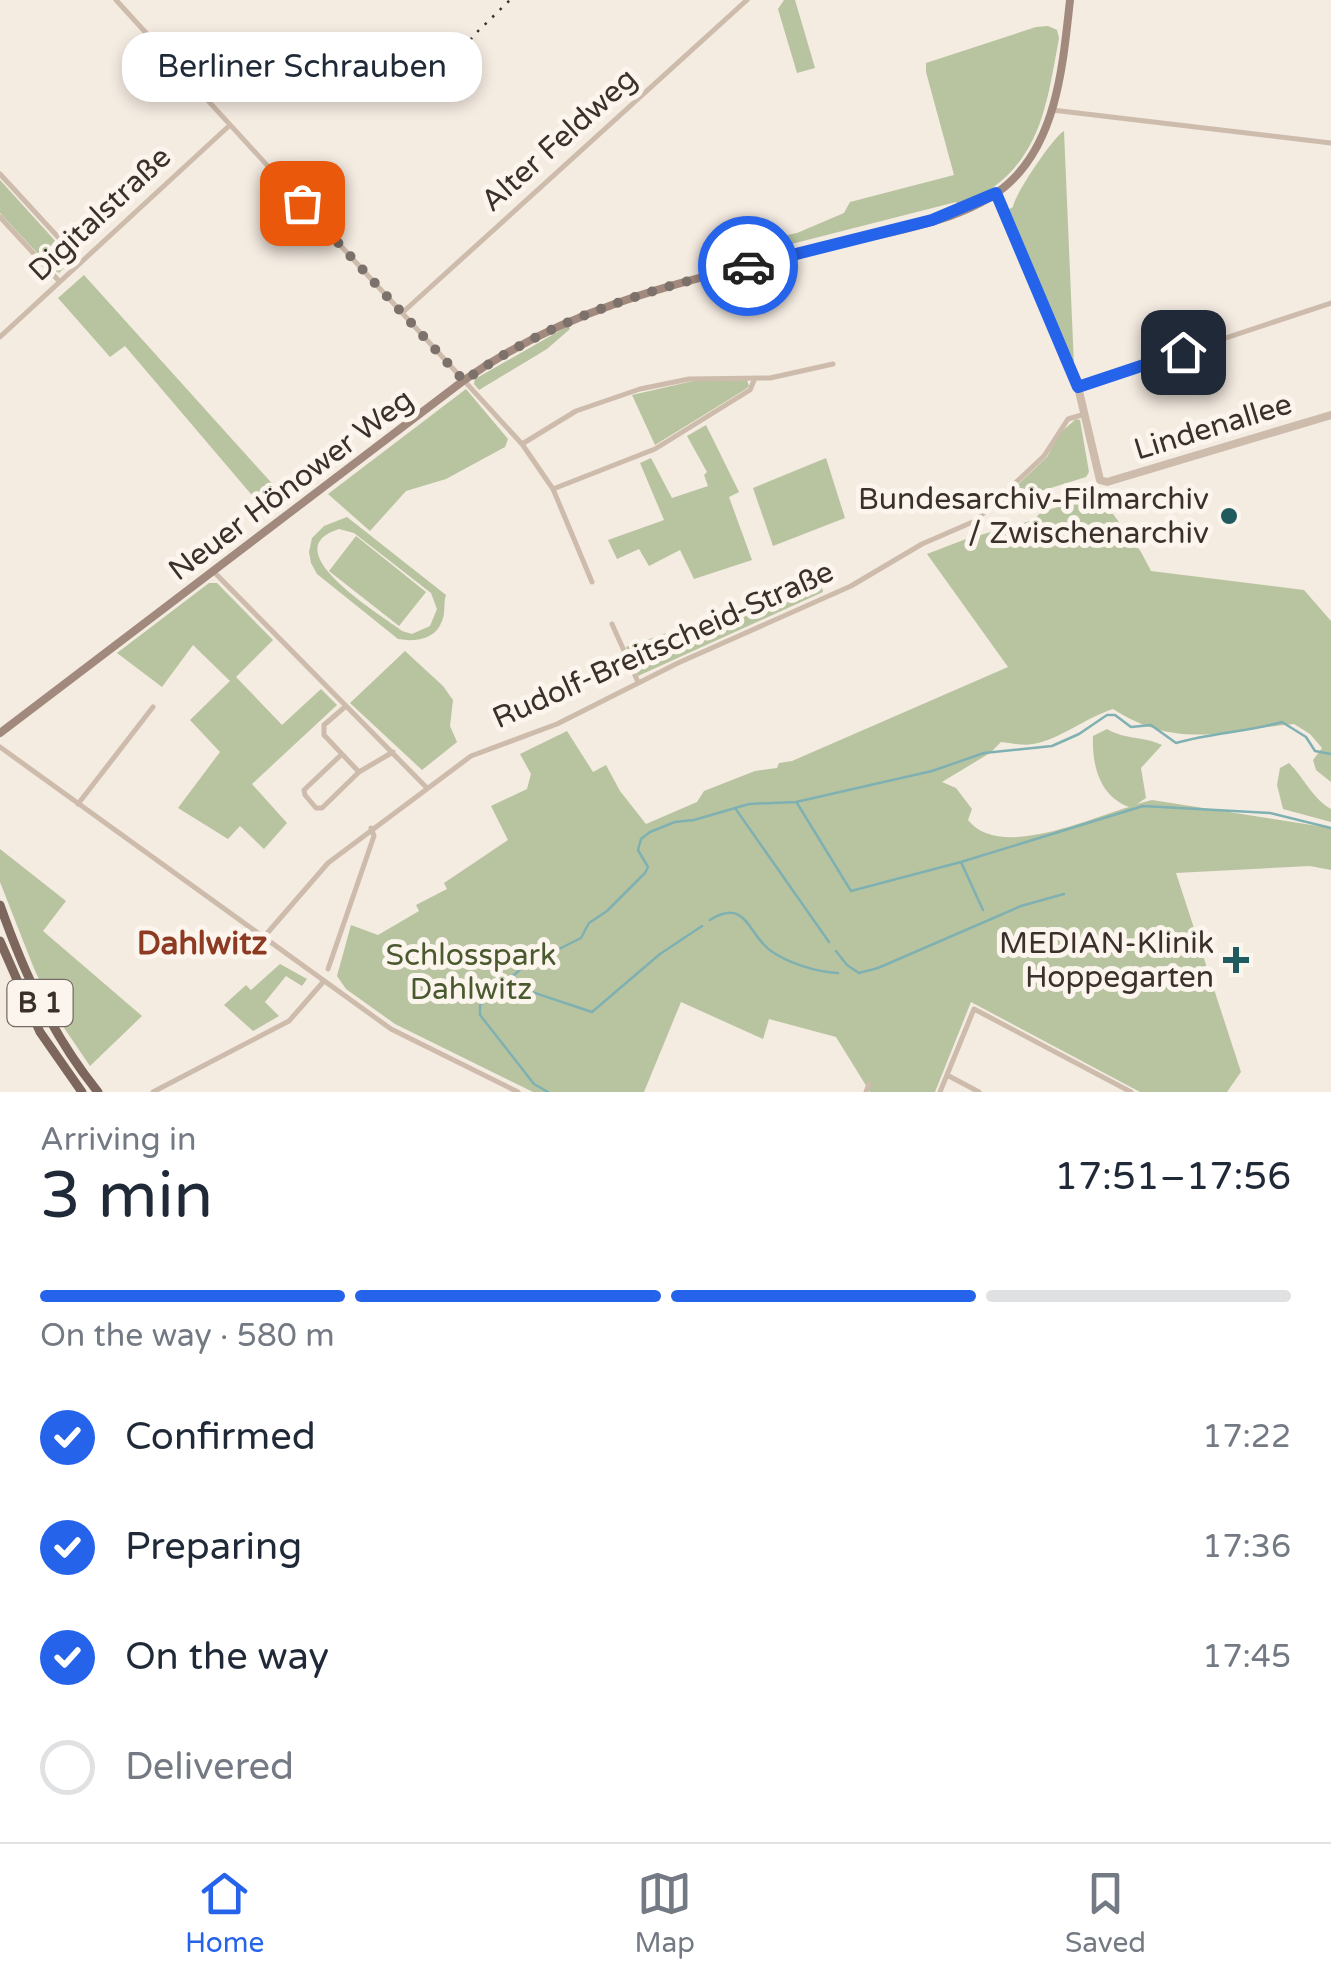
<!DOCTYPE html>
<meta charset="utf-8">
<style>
body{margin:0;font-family:"Varela Round",sans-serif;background:#f2f2f3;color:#1f2937;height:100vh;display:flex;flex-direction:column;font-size:38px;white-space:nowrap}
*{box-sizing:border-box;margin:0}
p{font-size:32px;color:#747a83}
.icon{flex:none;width:55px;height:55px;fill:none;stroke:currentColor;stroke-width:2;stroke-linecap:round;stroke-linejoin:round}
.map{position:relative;height:1092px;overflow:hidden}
.panel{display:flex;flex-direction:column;background:#fff;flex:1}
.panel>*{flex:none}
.pin{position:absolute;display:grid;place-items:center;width:85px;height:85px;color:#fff;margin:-42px;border-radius:20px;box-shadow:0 5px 15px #0006}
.courier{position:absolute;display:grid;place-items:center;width:100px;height:100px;margin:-50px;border:8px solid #2563eb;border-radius:50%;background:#fff;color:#222;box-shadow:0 2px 12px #0007}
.bubble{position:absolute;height:70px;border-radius:30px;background:#fff;box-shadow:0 5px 15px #0003;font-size:32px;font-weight:600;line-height:70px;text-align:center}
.headline em{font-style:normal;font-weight:600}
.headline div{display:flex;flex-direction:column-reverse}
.headline{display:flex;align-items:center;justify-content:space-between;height:170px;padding:0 40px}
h1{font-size:65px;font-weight:600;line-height:75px}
.bar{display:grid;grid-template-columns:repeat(4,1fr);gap:15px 10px;align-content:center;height:120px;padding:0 40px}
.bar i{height:12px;border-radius:8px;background:#e0e1e3}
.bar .current{background:#2563eb}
.bar p{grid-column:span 4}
ol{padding:0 40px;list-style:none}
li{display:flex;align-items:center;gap:30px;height:110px}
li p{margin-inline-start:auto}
li .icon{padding:10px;border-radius:50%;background:#2563eb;color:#fff;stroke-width:4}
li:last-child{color:#747a83}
li i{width:55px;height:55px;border:5px solid #e0e1e3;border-radius:50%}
.tab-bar{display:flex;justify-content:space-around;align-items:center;height:140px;border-top:2px solid #e0e1e3;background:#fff;font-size:28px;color:#747a83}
.tab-bar a{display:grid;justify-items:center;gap:5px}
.tab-bar .current{color:#2563eb}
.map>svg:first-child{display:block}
.green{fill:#b8c4a0;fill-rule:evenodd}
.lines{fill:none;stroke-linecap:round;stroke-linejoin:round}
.stream{stroke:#7fb0b2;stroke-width:2.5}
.minor{stroke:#cdbbac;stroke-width:5}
.tertiary{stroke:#cdbbac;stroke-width:8}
.secondary{stroke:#a18a7d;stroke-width:8}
.primary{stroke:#7d675c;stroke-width:9}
.rail{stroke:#3b302b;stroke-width:2.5;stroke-dasharray:2.5 8;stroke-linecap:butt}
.done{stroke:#7c716b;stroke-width:10;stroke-dasharray:0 18}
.route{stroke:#2563eb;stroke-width:12}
.poi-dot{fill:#1f5a5e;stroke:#fbf5ee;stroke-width:4}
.labels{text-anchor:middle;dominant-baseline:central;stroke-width:10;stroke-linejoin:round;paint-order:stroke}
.shield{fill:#fbf5ee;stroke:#756b66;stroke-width:2.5}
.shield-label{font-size:28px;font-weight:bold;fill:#3b302b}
.street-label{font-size:30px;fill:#3b302b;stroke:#fbf5ee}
.poi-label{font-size:30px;fill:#3b302b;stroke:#fbf5ee;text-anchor:end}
.park-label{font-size:30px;fill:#4a5a2e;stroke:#fbf5ee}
.neighbourhood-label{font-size:32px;font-weight:bold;fill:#8c3b22;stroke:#fbf5ee}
</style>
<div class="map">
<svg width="1331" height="1092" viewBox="0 0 1331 1092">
<rect width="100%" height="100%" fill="#f4ebe1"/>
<path class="green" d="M784,0H795L815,68L797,73L778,9Z
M1048,26L1057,30L1059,38C1045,115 1039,171 959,207L956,202L725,261L720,242L762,235L764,240L797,233L844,213L850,202L954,175L926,72V63L1036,27Z
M1064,131L1074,366L1008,210L1013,207C1014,195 1054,136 1064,131Z
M0,180L68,255L70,262L59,273L51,268L0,213Z
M84,275L287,500L268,514L125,346L110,357L58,298Z
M568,326L570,329L547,349L479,390L474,384L475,379Z
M747,380L749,386L746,389L655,445L632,395L693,381Z
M466,389L508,439L505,447L446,479L406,491L370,531L328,494Z
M1076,419L1080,420L1089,472L1086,477L996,505L1047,457L1060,433Z
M706,425L739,492L729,497L752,560L694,579L680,550L649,566L639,549L617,559L608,540L664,520L640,463L651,458L672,498L708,486L704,475L707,472L687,436Z
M826,458L845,518L773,546L753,488Z
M1099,495L1141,552L1151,571L1304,590L1331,621V782L1316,770L1313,760L1322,748L1310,734L1294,724C1224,730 1179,751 1113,709C1085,718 1061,739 1033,744C1023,746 1011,743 1001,742L990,753L942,782L956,788L972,809L968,820C999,860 1088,819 1129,807C1100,796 1092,767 1093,736L1107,729C1126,740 1143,736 1162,745L1141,768L1146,798L1137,804L1152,800L1331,828V870L1310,866L1176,873L1241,1072L1227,1092H1140L971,1002L935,1092H870L836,1037L769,1019L763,1039L681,1002L644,1092H533L395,1024L346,989L337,976L351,925L378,935L419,911L416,905L447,889L444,883L508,840L491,806L527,789L531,774L520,754L567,731L593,772L606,765L620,791L646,824L697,802L704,791L755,771L777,768L779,763L792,761L1008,667L927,554L966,539L1034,520L1041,512Z
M347,517L446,595C443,603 446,612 442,621C435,640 415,642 398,639L317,574L311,563L309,552L312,538L324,526ZM339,529L354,533L431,593L437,609L430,626L412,634L402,631C380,614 272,550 339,529Z
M356,536L426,592L399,626L329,571Z
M820,580L823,592L638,676L626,647Z
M209,583H217L273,640L236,677L282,725L321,689L337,705L252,784L287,823L264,849L240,826L228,839L178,808L220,752L190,720L230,681L193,645L162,687L117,653Z
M405,651L443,686L453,700L450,726L457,742L422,770L350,703Z
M1289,763C1304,778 1313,799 1331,809V822L1283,809L1277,785L1280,768Z
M0,849L66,901L43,931L142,1016L90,1066L54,1013L33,966L0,882Z
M280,964L307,979L302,986L286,976L265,1002L279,1016L253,1031L224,1005L246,985L251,990Z"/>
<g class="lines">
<path class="stream" d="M797,803L851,891L961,862L1143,806L1270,813L1331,828
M735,808L829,942
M961,862L983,910
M710,920C747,897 748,935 771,951C788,963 816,972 838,973
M836,951L847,965L859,973L878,968L1021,906L1064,894
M505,983L592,1012L660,954L702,926
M548,1092L534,1084L480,1015V1005L523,967L581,938L589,923L607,911L645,873L648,867L638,850L641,839L650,832L675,822L694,820L749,804L796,802L932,771L984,753L1052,746L1079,734L1107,715H1115L1131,727L1151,725L1176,743C1212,733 1247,732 1282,722L1306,737L1315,751L1331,754"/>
<path class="minor" d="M116,0L522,444L553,489L592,582
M1052,110L1331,143
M0,174L81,262
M0,217L59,281
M402,313L747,0
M0,337L230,125
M1078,387L1331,303
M522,444L576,411L640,389L689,379L770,378L833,364
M553,489L655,449L750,390L755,378
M214,572L426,787
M612,624L638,682
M346,706L324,725V735L359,772L393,752
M0,747L391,1029L518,1092
M342,754L304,790L305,795L316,808H322L359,772
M78,804L153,707
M263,938L328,863L471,756L557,724L678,663L851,586L922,544L975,521L1044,456L1068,419L1085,414
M328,969L374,836L371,828
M947,1075L979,1092
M153,1092L289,1021L324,981
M866,1092L869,1084
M940,1092L974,1009L1131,1092"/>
<path class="tertiary" d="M996,193L1078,387L1100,480L1107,482L1331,415"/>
<path class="secondary" d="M0,733L463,381C574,302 695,279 824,247C879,234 966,223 1009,183C1058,138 1063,62 1070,0"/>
<path class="primary" d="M0,905C24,973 52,1035 98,1092
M0,941L40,1032L82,1092"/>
<path class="rail" d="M446,74L474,35L510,0"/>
</g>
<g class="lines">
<path class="done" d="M302,203L464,381C550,319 646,290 748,266"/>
<path class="route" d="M748,266L932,220L996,193L1078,387L1183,352"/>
</g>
<g class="poi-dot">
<circle cx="1229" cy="516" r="10"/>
<path d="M1231 945h10v10h10v10h-10v10h-10v-10h-10v-10h10z"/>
</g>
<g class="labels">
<rect class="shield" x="7.5" y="980" width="65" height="46" rx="8"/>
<g class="shield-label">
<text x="40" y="1003">B 1</text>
</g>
<g class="street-label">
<text transform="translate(559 140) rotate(-42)">Alter Feldweg</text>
<text transform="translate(100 214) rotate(-43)">Digitalstraße</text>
<text transform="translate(1213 427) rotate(-17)">Lindenallee</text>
<text transform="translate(291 485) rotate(-37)">Neuer Hönower Weg</text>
<text transform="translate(663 645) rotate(-24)">Rudolf-Breitscheid-Straße</text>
</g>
<g class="poi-label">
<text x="1209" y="499">Bundesarchiv-Filmarchiv<tspan x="1209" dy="34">/ Zwischenarchiv</tspan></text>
<text x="1214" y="943">MEDIAN-Klinik<tspan x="1214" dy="34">Hoppegarten</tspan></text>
</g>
<g class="park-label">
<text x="471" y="955">Schlosspark<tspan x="471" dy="34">Dahlwitz</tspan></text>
</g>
<g class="neighbourhood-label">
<text x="202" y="944">Dahlwitz</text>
</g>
</g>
</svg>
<div class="pin" style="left:302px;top:203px;background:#ea580c"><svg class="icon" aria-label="bag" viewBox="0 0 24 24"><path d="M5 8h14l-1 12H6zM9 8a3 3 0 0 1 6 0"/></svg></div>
<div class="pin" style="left:1183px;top:352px;background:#1f2937"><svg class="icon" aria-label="home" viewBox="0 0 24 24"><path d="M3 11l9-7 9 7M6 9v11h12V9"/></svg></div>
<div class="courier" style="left:748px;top:266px"><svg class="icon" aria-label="car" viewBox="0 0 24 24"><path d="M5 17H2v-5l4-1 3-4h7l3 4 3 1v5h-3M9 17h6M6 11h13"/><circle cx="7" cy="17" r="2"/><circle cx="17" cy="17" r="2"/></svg></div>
<div class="bubble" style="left:122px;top:32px;width:360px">Berliner Schrauben</div>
</div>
<section class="panel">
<div class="headline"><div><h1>3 min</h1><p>Arriving in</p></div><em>17:51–17:56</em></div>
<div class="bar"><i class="current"></i><i class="current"></i><i class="current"></i><i></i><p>On the way · 580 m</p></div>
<ol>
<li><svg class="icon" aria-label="check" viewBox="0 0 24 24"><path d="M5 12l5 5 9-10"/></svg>Confirmed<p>17:22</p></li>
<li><svg class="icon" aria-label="check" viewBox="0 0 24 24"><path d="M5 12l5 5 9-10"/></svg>Preparing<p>17:36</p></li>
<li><svg class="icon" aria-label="check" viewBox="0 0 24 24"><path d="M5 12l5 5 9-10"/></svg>On the way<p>17:45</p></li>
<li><i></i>Delivered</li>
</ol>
</section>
<nav class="tab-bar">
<a class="current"><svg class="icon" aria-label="home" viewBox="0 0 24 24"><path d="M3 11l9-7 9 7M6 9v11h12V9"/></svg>Home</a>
<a><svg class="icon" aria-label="map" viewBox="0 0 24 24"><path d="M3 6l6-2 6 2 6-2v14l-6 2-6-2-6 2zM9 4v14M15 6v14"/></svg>Map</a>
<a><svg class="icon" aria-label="saved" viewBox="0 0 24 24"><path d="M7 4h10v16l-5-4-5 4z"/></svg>Saved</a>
</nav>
